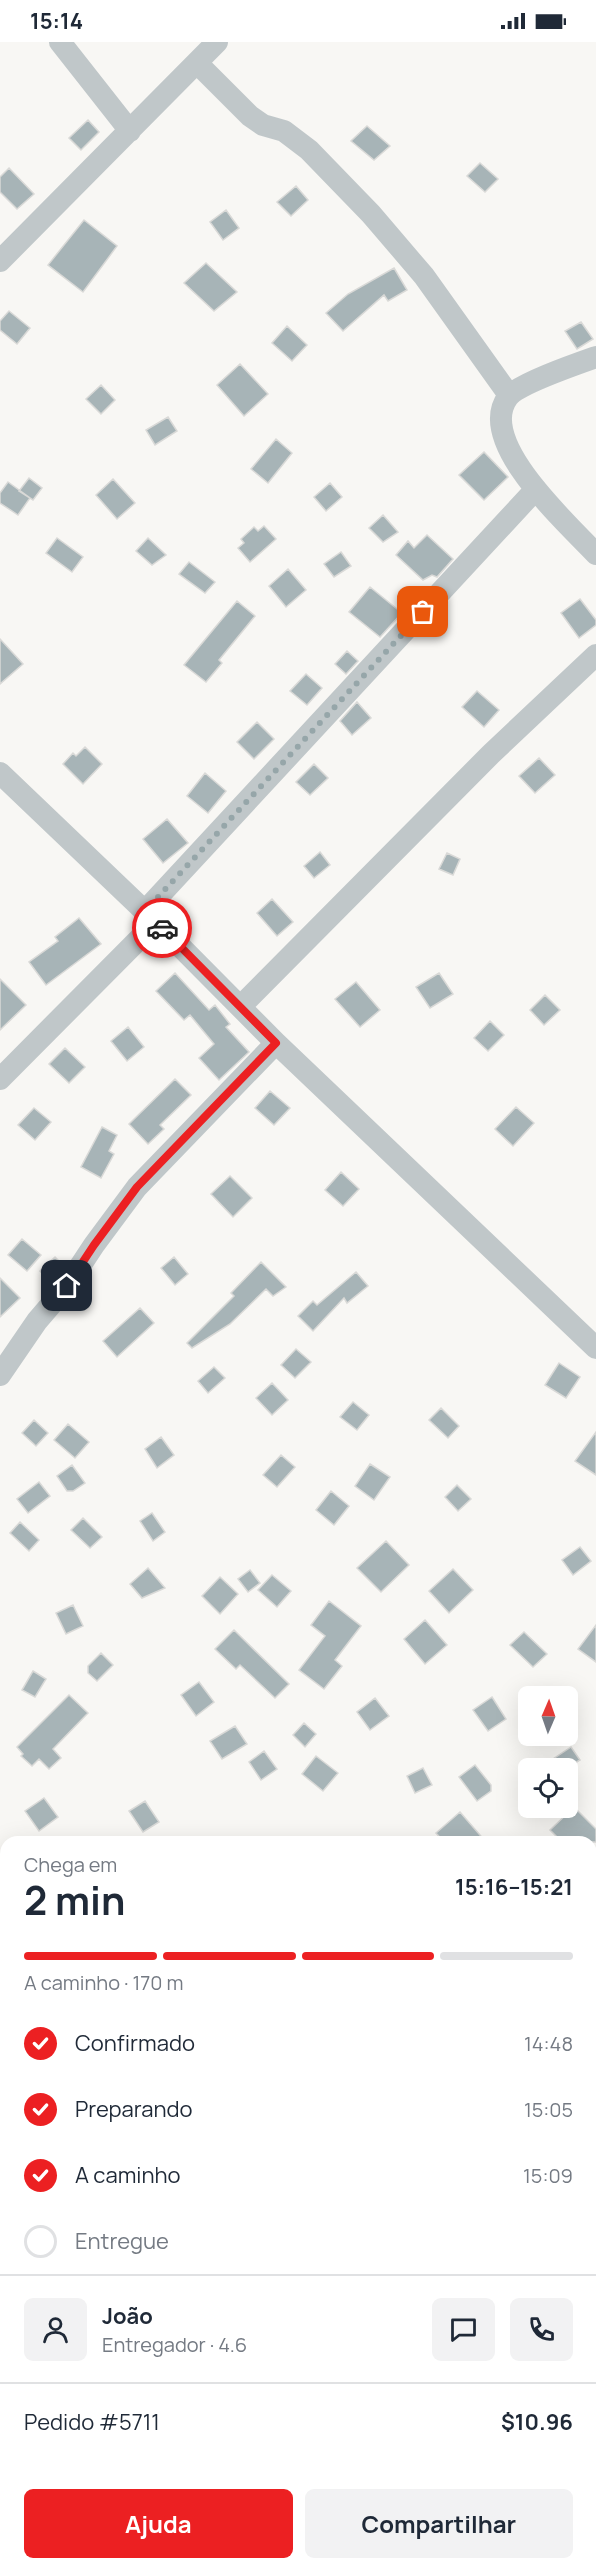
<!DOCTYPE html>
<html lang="pt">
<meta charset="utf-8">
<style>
body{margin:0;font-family:Manrope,sans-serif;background:#f2f2f3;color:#1f2937;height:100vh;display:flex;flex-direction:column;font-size:22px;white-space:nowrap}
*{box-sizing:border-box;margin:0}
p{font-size:20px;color:#747a83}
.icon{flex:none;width:33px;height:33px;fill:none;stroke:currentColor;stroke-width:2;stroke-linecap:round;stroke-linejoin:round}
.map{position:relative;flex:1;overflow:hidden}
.panel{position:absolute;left:0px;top:1794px;width:597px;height:734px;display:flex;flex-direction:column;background:#fff;border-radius:18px 18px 0 0;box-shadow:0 6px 24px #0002}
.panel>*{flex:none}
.needle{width:39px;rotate:2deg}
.buttons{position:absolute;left:518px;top:1644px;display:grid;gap:12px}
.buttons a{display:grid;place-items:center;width:60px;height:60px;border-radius:9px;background:#fff;box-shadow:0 6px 24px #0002;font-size:30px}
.pin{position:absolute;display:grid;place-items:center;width:51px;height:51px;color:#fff;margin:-26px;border-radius:12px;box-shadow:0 3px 9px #0006}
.courier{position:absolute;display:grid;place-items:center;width:60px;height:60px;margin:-30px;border:4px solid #ec2022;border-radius:50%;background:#fff;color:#222;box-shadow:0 2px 8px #0007}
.head em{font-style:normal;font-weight:700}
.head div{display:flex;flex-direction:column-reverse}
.head{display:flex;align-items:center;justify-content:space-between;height:102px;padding:0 24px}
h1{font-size:39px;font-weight:700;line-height:45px}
.bar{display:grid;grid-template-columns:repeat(4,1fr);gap:9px 6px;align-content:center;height:72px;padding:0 24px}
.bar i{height:8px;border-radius:4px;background:#e0e1e3}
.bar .on{background:#ec2022}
.bar p{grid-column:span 4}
.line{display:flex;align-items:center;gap:15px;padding:0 24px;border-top:2px solid #e0e1e3}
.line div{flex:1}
.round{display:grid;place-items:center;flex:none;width:63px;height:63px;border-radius:9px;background:#f2f2f3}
ol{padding:0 24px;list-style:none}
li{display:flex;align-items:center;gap:18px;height:66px}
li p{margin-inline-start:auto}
li .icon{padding:6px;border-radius:50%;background:#ec2022;color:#fff;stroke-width:4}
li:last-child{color:#747a83}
li i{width:33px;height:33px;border:3px solid #e0e1e3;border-radius:50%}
.primary-button{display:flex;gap:12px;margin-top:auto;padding:12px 24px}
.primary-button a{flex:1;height:69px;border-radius:9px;background:#ec2022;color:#fff;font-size:24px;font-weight:700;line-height:69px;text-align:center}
.primary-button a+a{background:#f2f2f3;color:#1f2937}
.status{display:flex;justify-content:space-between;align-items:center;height:42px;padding:0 30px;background:#fff;direction:ltr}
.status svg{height:16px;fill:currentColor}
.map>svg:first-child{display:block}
.building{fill:#a7b4b7;stroke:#d9d9d7;stroke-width:1.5}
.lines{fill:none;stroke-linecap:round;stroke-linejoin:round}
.minor{stroke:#c0c7c9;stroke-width:22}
.done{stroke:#96a6a9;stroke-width:6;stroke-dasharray:0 10.8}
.route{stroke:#ec2022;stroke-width:8}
</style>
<div class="status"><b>15:14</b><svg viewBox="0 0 49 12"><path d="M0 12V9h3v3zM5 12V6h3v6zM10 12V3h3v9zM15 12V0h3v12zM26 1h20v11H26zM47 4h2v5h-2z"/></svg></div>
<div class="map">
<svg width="596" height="2527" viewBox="0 0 596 2527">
<rect width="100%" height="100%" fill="#f8f7f4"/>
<path class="building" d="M88,78L99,90L81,108L69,96Z
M367,84L390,104L374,118L351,99Z
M480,121L498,137L485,150L467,134Z
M9,126L34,152L17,167L0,150V135Z
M296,144L308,158L291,174L277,160Z
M226,168L239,186L223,198L210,180Z
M84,178L117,204L83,250L48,223Z
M206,221L237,250L214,269L184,241Z
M394,226L407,248L388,259L384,253L343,289L326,271L348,252Z
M9,269L30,286L17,302L0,288V279Z
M581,280L593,297L577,307L565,289Z
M287,284L307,303L292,319L272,301Z
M240,322L268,352L244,374L217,343Z
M101,343L115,358L101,372L86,357Z
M168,375L177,389L155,403L146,388Z
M276,397L292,411L268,441L251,427Z
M484,410L508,435L484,458L459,433Z
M29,436L42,446L33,458L19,449Z
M113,437L135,461L117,477L96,453Z
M8,440L30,456L18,473L0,461V451Z
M330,441L342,455L326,469L314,455Z
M383,473L398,490L383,500L369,486Z
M264,484L276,497L250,520L238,506L244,501L241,497L254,485L258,489Z
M427,493L453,517L437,535L432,533L423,538L396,513L408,499L414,506Z
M57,496L83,515L72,530L46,511Z
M148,496L166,513L152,523L136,509Z
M341,510L351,524L334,535L324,522Z
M189,520L215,540L205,551L179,532Z
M288,527L306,548L286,565L269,544Z
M370,545L402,571L380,595L349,570Z
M580,557L596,578V583L579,596L561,571Z
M237,559L255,574L219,618L222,621L206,640L184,623Z
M0,597L23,622L0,642Z
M347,609L358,619L346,632L335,622Z
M306,632L322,646L307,663L290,649Z
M477,649L499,668L484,685L462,665Z
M357,660L371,676L352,693L340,679Z
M257,680L274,697L254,717L237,700Z
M85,705L102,722L83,742L63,722L73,711L76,714Z
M539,716L555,733L535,751L519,734Z
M314,722L328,736L310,753L296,740Z
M205,731L226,749L208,771L187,754Z
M167,777L188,801L163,821L143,797Z
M320,810L330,823L314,836L304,824Z
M447,811L460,817L453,833L439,827Z
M272,857L293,880L277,894L257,871Z
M79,876L101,902L46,943L29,920L58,899L55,895Z
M175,931L209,968L215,963L230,982L226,985L249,1010L219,1038L199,1016L214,1002L190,973L184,978L156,949Z
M439,931L453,952L430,966L416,945Z
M0,937L26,963L0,988Z
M356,940L380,968L360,985L335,957Z
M545,953L560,968L544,983L530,968Z
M490,979L504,993L488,1009L474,996Z
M128,985L144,1005L127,1019L111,999Z
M65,1006L85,1025L69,1041L49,1022Z
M175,1037L191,1053L160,1083L164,1087L148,1102L129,1082Z
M270,1049L290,1066L274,1083L255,1066Z
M516,1065L534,1081L513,1104L495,1087Z
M34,1066L51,1080L35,1098L18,1083Z
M102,1085L117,1093L109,1109L114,1112L101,1136L81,1125Z
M341,1130L359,1147L343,1164L325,1148Z
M230,1134L252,1156L233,1175L211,1152Z
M22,1197L41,1213L27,1229L8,1213Z
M55,1215L64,1224L51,1241L40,1229Z
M174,1215L188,1232L175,1243L161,1226Z
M261,1220L286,1245L273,1254L266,1247L230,1282L192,1306L187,1301L234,1254L231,1251Z
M356,1230L368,1244L347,1261L344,1256L313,1289L298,1274L313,1259L317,1263Z
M0,1236L20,1256L0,1275Z
M140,1266L154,1281L117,1315L103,1299Z
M296,1307L311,1320L295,1336L281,1323Z
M559,1321L580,1335L566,1356L545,1343Z
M214,1325L225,1336L208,1351L198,1339Z
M272,1341L288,1358L272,1373L256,1356Z
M353,1360L369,1373L357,1388L340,1375Z
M441,1366L459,1384L448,1396L429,1378Z
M34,1378L48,1391L36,1404L22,1391Z
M68,1382L89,1400L75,1416L54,1398Z
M596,1390V1433L575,1419Z
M161,1395L174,1413L157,1426L145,1407Z
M281,1413L295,1425L277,1445L263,1433Z
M370,1422L390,1435L374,1458L355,1444Z
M72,1423L85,1441L73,1449H67L57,1434Z
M39,1440L50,1454L28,1471L17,1457Z
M457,1443L471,1457L458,1469L445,1455Z
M331,1449L349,1464L334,1483L316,1468Z
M152,1471L165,1490L153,1499L140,1479Z
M83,1476L102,1495L90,1506L71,1488Z
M20,1480L39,1498L29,1509L10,1491Z
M386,1499L409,1523L381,1550L357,1526Z
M580,1505L591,1519L573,1533L562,1518Z
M148,1526L165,1546L142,1556L130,1542Z
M453,1527L473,1548L449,1571L429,1549Z
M250,1528L260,1541L248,1550L238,1537Z
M272,1533L291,1549L277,1565L258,1548Z
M220,1535L238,1552L220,1572L202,1554Z
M329,1559L361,1584L335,1618L342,1624L324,1647L299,1628L325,1594L311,1583Z
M73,1563L83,1584L66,1592L56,1571Z
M425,1578L447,1603L425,1622L404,1597Z
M596,1583V1620L578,1607Z
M234,1588L289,1642L275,1656L240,1623L236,1627L215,1607Z
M524,1590L547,1612L533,1625L510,1603Z
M101,1611L113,1623L97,1639L88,1631V1624Z
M33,1629L46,1637L35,1655L22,1648Z
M199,1640L214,1660L196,1674L181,1653Z
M69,1653L88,1671L53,1707L61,1716L49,1727L39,1717L32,1724L21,1714L23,1712L17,1705Z
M492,1655L506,1677L488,1689L473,1668Z
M375,1656L389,1674L370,1688L357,1670Z
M304,1681L316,1692L305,1705L293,1693Z
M235,1684L247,1702L222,1717L210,1699Z
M571,1705L580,1718L567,1726H559L553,1717Z
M264,1709L277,1727L261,1738L249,1720Z
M316,1714L338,1731L323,1749L302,1732Z
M475,1723L491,1743V1749L477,1759L459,1735Z
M423,1726L432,1743L415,1751L407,1734Z
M44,1756L58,1775L39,1789L25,1769Z
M145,1759L159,1780L143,1790L129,1769Z
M574,1765L596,1787V1800H562L550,1788Z
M460,1770L486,1800H444L436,1791Z"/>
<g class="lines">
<path class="minor" d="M60,0L130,89
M197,21L250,74L263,83L284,89L309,108L371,172L424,234L509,353
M0,219L217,0
M596,315C579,321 518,342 508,355C475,399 567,481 596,512
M0,731L156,880L276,1001L596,1306
M145,869L536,447
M241,964L491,712L596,613
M0,1037L156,880
M0,1333L37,1279L67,1244L94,1203L137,1145L276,1001
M591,1863L596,1857
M0,2397L6,2402
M9,2527L15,2522"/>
</g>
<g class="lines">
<path class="done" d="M162,886L145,869L423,570"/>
<path class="route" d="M67,1244L94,1203L137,1145L276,1001L162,886"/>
</g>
</svg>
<div class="buttons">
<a><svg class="needle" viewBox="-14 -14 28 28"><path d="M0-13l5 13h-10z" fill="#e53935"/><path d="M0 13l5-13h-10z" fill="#747a83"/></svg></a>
<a><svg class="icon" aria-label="locate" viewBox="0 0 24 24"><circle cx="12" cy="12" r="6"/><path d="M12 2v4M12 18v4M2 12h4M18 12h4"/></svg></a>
</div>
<div class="pin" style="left:423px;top:570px;background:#ea580c"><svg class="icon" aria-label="bag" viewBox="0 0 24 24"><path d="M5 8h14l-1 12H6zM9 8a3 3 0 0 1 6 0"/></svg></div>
<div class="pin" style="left:67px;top:1244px;background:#1f2937"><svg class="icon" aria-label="home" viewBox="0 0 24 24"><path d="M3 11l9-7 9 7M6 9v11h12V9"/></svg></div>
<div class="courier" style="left:162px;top:886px"><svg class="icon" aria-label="car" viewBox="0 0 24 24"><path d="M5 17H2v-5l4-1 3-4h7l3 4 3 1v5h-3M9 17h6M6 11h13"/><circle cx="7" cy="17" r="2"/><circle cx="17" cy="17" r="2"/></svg></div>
<section class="panel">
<div class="head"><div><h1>2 min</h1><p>Chega em</p></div><em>15:16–15:21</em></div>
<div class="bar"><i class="on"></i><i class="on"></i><i class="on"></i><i></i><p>A caminho · 170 m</p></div>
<ol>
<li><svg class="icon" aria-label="check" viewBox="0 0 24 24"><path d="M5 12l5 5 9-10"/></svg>Confirmado<p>14:48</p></li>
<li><svg class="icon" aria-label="check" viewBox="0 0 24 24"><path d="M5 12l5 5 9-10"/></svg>Preparando<p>15:05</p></li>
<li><svg class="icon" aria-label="check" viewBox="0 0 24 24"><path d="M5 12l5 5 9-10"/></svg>A caminho<p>15:09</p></li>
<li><i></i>Entregue</li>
</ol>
<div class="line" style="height:108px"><a class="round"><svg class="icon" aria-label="person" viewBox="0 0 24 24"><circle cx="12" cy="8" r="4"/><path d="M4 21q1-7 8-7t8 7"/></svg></a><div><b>João</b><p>Entregador · 4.6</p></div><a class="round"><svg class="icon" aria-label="chat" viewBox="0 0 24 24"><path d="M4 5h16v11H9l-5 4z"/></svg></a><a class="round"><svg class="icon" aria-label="phone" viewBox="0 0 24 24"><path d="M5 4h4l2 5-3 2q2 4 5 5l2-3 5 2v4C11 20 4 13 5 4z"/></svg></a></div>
<div class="line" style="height:78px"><div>Pedido #5711</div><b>$10.96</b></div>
<div class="primary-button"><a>Ajuda</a><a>Compartilhar</a></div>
</section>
</div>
